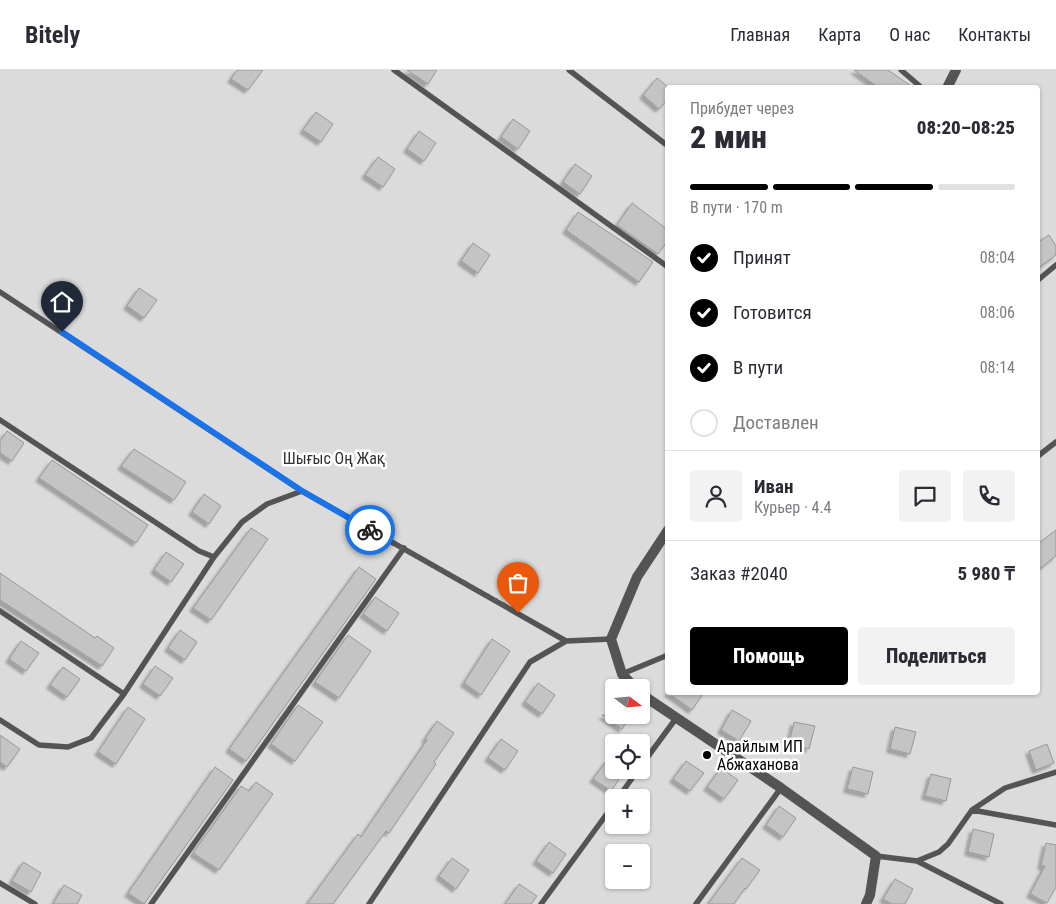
<!DOCTYPE html>
<html lang="ru">
<meta charset="utf-8">
<style>
body{margin:0;font-family:"Roboto Condensed",sans-serif;background:#f2f2f3;color:#2b2b33;height:100vh;display:flex;flex-direction:column;font-size:19px;white-space:nowrap}
*{box-sizing:border-box;margin:0}
p{font-size:16px;color:#7c7c81}
.icon{flex:none;width:28px;height:28px;fill:none;stroke:currentColor;stroke-width:2;stroke-linecap:round;stroke-linejoin:round}
.map{position:relative;flex:1;overflow:hidden}
.drawer{position:absolute;left:665px;top:15px;width:375px;height:610px;display:flex;flex-direction:column;background:#fff;border-radius:5px;box-shadow:0 1px 4px #0004}
.drawer>*{flex:none}
.needle{width:32px;rotate:106deg}
.tools{position:absolute;left:605px;top:609px;display:grid;gap:10px}
.tools a{display:grid;place-items:center;width:45px;height:45px;border-radius:5px;background:#fff;box-shadow:0 1px 4px #0004;font-size:25px}
.pin{position:absolute;display:grid;place-items:center;width:42px;height:42px;color:#fff;margin:-51px -21px;border-radius:50% 50% 50% 0;rotate:-45deg;box-shadow:0 0 5px #0007}
.pin .icon{rotate:45deg}
.courier{position:absolute;display:grid;place-items:center;width:50px;height:50px;margin:-25px;border:4px solid #1a73e8;border-radius:50%;background:#fff;color:#222;box-shadow:0 1px 6px #0007}
.overview em{font-style:normal;font-weight:800}
.overview div{display:flex;flex-direction:column-reverse}
.overview{display:flex;align-items:center;justify-content:space-between;height:85px;padding:0 25px}
h1{font-size:32px;font-weight:800;line-height:38px}
.bar{display:grid;grid-template-columns:repeat(4,1fr);gap:8px 5px;align-content:center;height:60px;padding:0 25px}
.bar i{height:6px;border-radius:4px;background:#e1e1e2}
.bar .on{background:#000}
.bar p{grid-column:span 4}
.line{display:flex;align-items:center;gap:12px;padding:0 25px;border-top:1px solid #e1e1e2}
.line div{flex:1}
.round{display:grid;place-items:center;flex:none;width:52px;height:52px;border-radius:5px;background:#f2f2f3}
ol{padding:0 25px;list-style:none}
li{display:flex;align-items:center;gap:15px;height:55px}
li p{margin-inline-start:auto}
li .icon{padding:5px;border-radius:50%;background:#000;color:#fff;stroke-width:4}
li:last-child{color:#7c7c81}
li i{width:28px;height:28px;border:2px solid #e1e1e2;border-radius:50%}
.button{display:flex;gap:10px;margin-top:auto;padding:10px 25px}
.button a{flex:1;height:58px;border-radius:5px;background:#000;color:#fff;font-size:20px;font-weight:800;line-height:58px;text-align:center}
.button a+a{background:#f2f2f3;color:#2b2b33}
header{display:flex;align-items:center;gap:30px;box-sizing:border-box;height:70px;padding:0 25px;background:#fff;border-bottom:1px solid #e1e1e2}
header strong{font-size:24px}
nav{display:flex;gap:28px;margin-inline-start:auto;font-size:18px}
.map>svg:first-child{display:block}
.green{fill:#dbdbdb;fill-rule:evenodd}
.building{fill:#c4c4c4;stroke:#989898;filter:url(#shadow)}
.lines{fill:none;stroke-linecap:round;stroke-linejoin:round}
.service{stroke:#545454;stroke-width:5.5}
.minor{stroke:#545454;stroke-width:10}
.done{stroke:#595959;stroke-width:5;stroke-dasharray:0 9}
.route{stroke:#1a73e8;stroke-width:6}
.poi-dot{fill:#000;stroke:#fff;stroke-width:2}
.labels{text-anchor:middle;dominant-baseline:central;stroke-width:5;stroke-linejoin:round;paint-order:stroke}
.park-label{font-size:16px;fill:#323232;stroke:#fff}
.poi-label{font-size:16px;fill:#000;stroke:#fff;text-anchor:start}
</style>
<header>
<strong>Bitely</strong>
<nav><a>Главная</a><a>Карта</a><a>О нас</a><a>Контакты</a></nav>
</header>
<div class="map">
<svg width="1056" height="834" viewBox="0 0 1056 834">
<defs>
<filter id="shadow"><feDropShadow dx="-3.5" dy="3.5" stdDeviation="1" flood-color="#0004"/></filter>
</defs>
<rect width="100%" height="100%" fill="#fff"/>
<path class="green" d="M0,0H1056V834H0ZM668,18H1038V622H668ZM614,618H641V645H614ZM614,672H641V700H614ZM614,728H641V755H614ZM614,782H641V810H614Z"/>
<path class="building" d="M237,0H263L248,20L231,9Z
M407,0H437L428,14Z
M854,0H888L914,18H879Z
M657,8L668,17V29L659,39L643,25Z
M316,42L333,54L321,72L303,60Z
M513,49L530,61L518,79L501,67Z
M419,61L436,73L424,91L407,79Z
M378,87L395,99L383,117L365,105Z
M575,94L592,106L580,124L563,112Z
M632,133L668,160V170L658,184L617,155Z
M578,142L653,192L639,212L566,160Z
M1049,165L1056,176V185L1038,198V172Z
M473,173L490,185L478,203L461,191Z
M139,218L157,230L144,248L127,236Z
M7,361L24,373L12,391L0,383V371Z
M134,379L186,412L174,430L121,396Z
M52,390L148,455L136,473L39,408Z
M204,424L221,436L209,454L192,442Z
M251,458L268,469L211,550L193,538Z
M1056,460V486L1038,500V474Z
M166,482L184,494L171,512L154,500Z
M359,497L376,509L246,691L229,679Z
M0,503L95,568L97,566L114,578L102,596L0,530Z
M375,527L399,543L387,561L363,544Z
M180,560L197,572L185,590L168,578Z
M348,565L371,581L339,628L315,612Z
M492,569L510,581L481,625L464,613Z
M21,571L39,583L26,601L9,589Z
M155,596L173,608L160,626L143,614Z
M63,597L80,609L67,627L50,615Z
M538,613L555,625L542,644L525,632Z
M667,622H704L692,640Z
M298,635L323,652L295,691L271,674Z
M128,637L145,649L116,694L98,682Z
M732,640L751,651L739,671L721,660Z
M602,645H631L622,659Z
M437,651L454,663L434,692L436,694L389,763L386,761L333,834H307L358,764L361,767L427,670L425,669Z
M794,652L815,656L809,679L789,674Z
M895,657L916,662L910,684L890,679Z
M0,665L20,679L7,697L0,692Z
M501,669L518,681L505,700L488,688Z
M1047,674L1054,693L1036,700L1029,681Z
M607,690L614,695V700L624,702L611,721L593,709Z
M686,691L704,703L690,721L673,709Z
M215,697L233,710L144,834L128,823Z
M853,697L873,702L868,724L847,719Z
M721,698L738,710L724,729L707,717Z
M931,704L951,709L946,731L925,726Z
M256,712L273,724L219,800L193,783L241,716L249,721Z
M779,736L796,748L783,767L766,755Z
M973,759L994,764L989,787L968,782Z
M549,772L566,784L553,803L536,791Z
M1046,773L1056,775V817L1047,833L1030,824L1045,796H1041Z
M452,788L469,800L456,819L439,806Z
M742,788L760,800L746,819L745,818L734,834H708Z
M23,792L41,803L31,822L12,811Z
M895,809L913,819L905,834H892L883,829Z
M519,814L537,826L531,834H505Z
M64,815L82,825L77,834H53Z"/>
<g class="lines">
<path class="service" d="M394,0L668,197
M569,0L668,76
M901,0L922,18
M1038,210L1056,195
M0,222L302,421L566,571L530,592L369,834
M0,350L199,481L214,487
M1038,386L1056,372
M0,541L124,624
M566,571L611,569
M622,604L668,585
M0,650L39,675L68,677L91,668L124,624L214,487L242,452L267,434L302,421
M641,696L677,647
M618,728L638,700
M972,740L1056,755
M876,786L917,791L1001,834
M917,791L939,782L948,774L972,740L1005,718L1056,702
M0,813L35,834
M151,834L404,478
M541,834L614,734
M696,834L781,718"/>
<path class="minor" d="M947,18L956,0
M635,618L622,604L611,569L637,507L668,460
M641,624L781,718L876,786L870,825L866,834"/>
</g>
<g class="lines">
<path class="done" d="M370,460L518,543"/>
<path class="route" d="M62,262L302,421L370,460"/>
</g>
<circle class="poi-dot" cx="707" cy="685" r="5"/>
<g class="labels">
<g class="park-label">
<text x="334" y="388">Шығыс Оң Жақ</text>
</g>
<g class="poi-label">
<text x="717" y="676">Арайлым ИП<tspan x="717" dy="18">Абжаханова</tspan></text>
</g>
</g>
</svg>
<div class="tools">
<a><svg class="needle" viewBox="-14 -14 28 28"><path d="M0-13l5 13h-10z" fill="#e53935"/><path d="M0 13l5-13h-10z" fill="#7c7c81"/></svg></a>
<a><svg class="icon" aria-label="locate" viewBox="0 0 24 24"><circle cx="12" cy="12" r="6"/><path d="M12 2v4M12 18v4M2 12h4M18 12h4"/></svg></a>
<a>+</a>
<a>−</a>
</div>
<div class="pin" style="left:518px;top:543px;background:#ea580c"><svg class="icon" aria-label="bag" viewBox="0 0 24 24"><path d="M5 8h14l-1 12H6zM9 8a3 3 0 0 1 6 0"/></svg></div>
<div class="pin" style="left:62px;top:262px;background:#1f2937"><svg class="icon" aria-label="home" viewBox="0 0 24 24"><path d="M3 11l9-7 9 7M6 9v11h12V9"/></svg></div>
<div class="courier" style="left:370px;top:460px"><svg class="icon" aria-label="bike" viewBox="0 0 24 24"><circle cx="6" cy="16" r="4"/><circle cx="18" cy="16" r="4"/><path d="M6 16l4-8h5l3 8M10 8l3 8H6M13 5h3"/></svg></div>
<section class="drawer">
<div class="overview"><div><h1>2 мин</h1><p>Прибудет через</p></div><em>08:20–08:25</em></div>
<div class="bar"><i class="on"></i><i class="on"></i><i class="on"></i><i></i><p>В пути · 170 m</p></div>
<ol>
<li><svg class="icon" aria-label="check" viewBox="0 0 24 24"><path d="M5 12l5 5 9-10"/></svg>Принят<p>08:04</p></li>
<li><svg class="icon" aria-label="check" viewBox="0 0 24 24"><path d="M5 12l5 5 9-10"/></svg>Готовится<p>08:06</p></li>
<li><svg class="icon" aria-label="check" viewBox="0 0 24 24"><path d="M5 12l5 5 9-10"/></svg>В пути<p>08:14</p></li>
<li><i></i>Доставлен</li>
</ol>
<div class="line" style="height:90px"><a class="round"><svg class="icon" aria-label="person" viewBox="0 0 24 24"><circle cx="12" cy="8" r="4"/><path d="M4 21q1-7 8-7t8 7"/></svg></a><div><b>Иван</b><p>Курьер · 4.4</p></div><a class="round"><svg class="icon" aria-label="chat" viewBox="0 0 24 24"><path d="M4 5h16v11H9l-5 4z"/></svg></a><a class="round"><svg class="icon" aria-label="phone" viewBox="0 0 24 24"><path d="M5 4h4l2 5-3 2q2 4 5 5l2-3 5 2v4C11 20 4 13 5 4z"/></svg></a></div>
<div class="line" style="height:65px"><div>Заказ #2040</div><b>5 980 ₸</b></div>
<div class="button"><a>Помощь</a><a>Поделиться</a></div>
</section>
</div>
